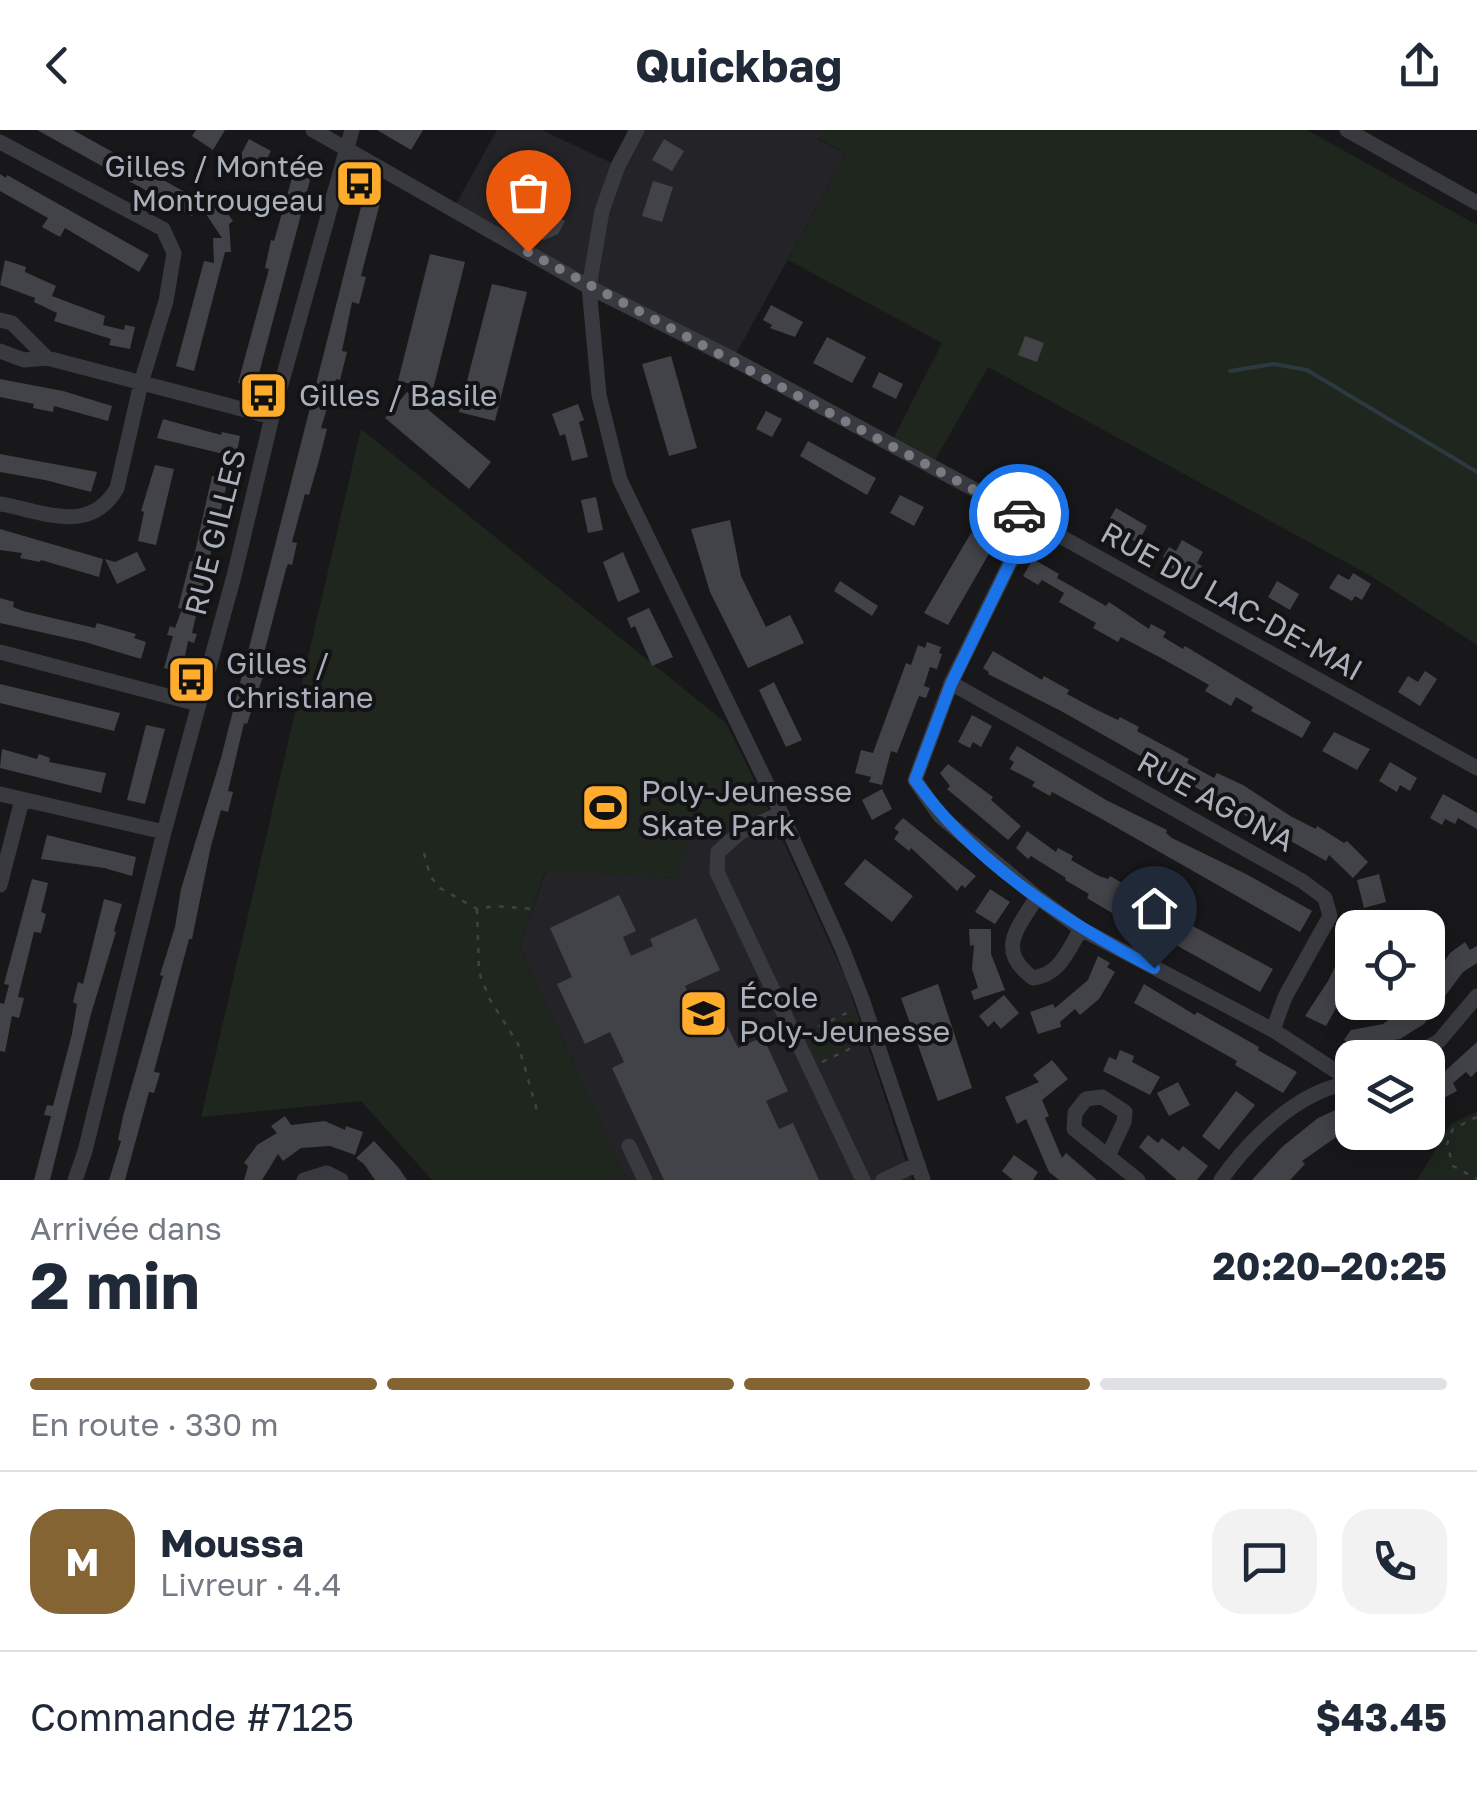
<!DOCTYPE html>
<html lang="fr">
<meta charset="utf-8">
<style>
body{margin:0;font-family:"Golos Text",sans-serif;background:#f2f2f3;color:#1f2937;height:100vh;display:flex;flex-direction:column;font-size:38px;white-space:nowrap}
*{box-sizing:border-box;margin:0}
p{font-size:32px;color:#747a83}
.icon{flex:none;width:55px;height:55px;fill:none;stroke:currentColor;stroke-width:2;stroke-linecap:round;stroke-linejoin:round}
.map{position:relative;height:1050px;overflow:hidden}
.panel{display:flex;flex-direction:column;background:#fff;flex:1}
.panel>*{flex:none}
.fabs{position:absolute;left:1335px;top:780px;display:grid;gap:20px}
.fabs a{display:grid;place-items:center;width:110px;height:110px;border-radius:20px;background:#fff;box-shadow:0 5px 25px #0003;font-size:50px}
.pin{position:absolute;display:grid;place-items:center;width:85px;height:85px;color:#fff;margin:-102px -42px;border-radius:50% 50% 50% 0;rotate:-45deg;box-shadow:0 0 10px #0007}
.pin .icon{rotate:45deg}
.courier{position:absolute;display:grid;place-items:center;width:100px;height:100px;margin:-50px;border:8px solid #1a73e8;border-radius:50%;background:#fff;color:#222;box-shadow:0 2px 12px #0007}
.overview em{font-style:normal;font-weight:700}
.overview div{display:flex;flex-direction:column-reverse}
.overview{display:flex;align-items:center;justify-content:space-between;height:170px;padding:0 30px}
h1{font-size:65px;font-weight:700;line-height:75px}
.bar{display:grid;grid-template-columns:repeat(4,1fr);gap:15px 10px;align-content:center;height:120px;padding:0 30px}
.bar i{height:12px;border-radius:8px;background:#e0e1e3}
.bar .on{background:#846432}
.bar p{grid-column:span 4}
.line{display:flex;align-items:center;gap:25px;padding:0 30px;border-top:2px solid #e0e1e3}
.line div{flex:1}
.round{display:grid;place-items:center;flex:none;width:105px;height:105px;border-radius:30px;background:#f2f2f3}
header{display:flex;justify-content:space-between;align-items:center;height:130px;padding:0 30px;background:#fff;font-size:45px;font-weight:700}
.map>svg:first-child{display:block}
.built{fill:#242428}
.green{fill:#1e261e}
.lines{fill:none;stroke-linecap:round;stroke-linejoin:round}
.stream{stroke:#2d3940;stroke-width:4}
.building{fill:#424348}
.path{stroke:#3f4247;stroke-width:2.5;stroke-dasharray:5 8;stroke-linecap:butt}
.minor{stroke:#393a40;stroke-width:15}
.done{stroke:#777b83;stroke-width:10;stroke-dasharray:0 18}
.route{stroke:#1a73e8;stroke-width:12}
.labels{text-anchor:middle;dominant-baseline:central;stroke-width:8;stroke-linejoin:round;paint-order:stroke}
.poi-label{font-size:30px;fill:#aab0bb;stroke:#131316;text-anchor:start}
.street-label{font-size:30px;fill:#aab0bb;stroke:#131316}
</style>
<header><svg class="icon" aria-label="back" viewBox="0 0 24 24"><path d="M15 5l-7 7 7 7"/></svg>Quickbag<svg class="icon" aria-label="share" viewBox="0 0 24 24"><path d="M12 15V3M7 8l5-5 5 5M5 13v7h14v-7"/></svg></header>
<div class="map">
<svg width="1477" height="1050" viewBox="0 0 1477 1050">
<rect width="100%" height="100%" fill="#18181b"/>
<path class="built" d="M497,0H542L618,36L639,0H822L818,9L846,24L733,229L452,81Z
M769,680L846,849L912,1050H627L520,817L546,741L678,748L689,709L714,710L731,695Z"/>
<path class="green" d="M822,0H1307L1477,95V515L1371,446L988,237L931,337L890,315L942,213L788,130L846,24L818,8Z
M361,299L726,593L769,680L731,695L714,710L689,709L679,748L545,742L520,817L627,1050H432L361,971L201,987Z
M854,882L865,911L819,932L807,905Z
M1477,982V1050H1417L1451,994Z"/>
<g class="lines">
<path class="stream" d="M1230,241L1274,234L1307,240L1477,342"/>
</g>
<path class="building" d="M37,0H73L201,71L192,86Z
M196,0H225L213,20L192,6Z
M377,0H423L411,20Z
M249,9L271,21L259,44L237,32Z
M664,9L684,21L672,41L652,30Z
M296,34L313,39L257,251L249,249L247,255L238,253L269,139L265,138L271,110L274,111Z
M0,44L6,48L7,45L149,125L139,142L65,98L60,107L42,97L48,88L0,61Z
M653,51L673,57L662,92L642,86Z
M511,59L565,91L558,104L544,110L520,95L524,89L501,75Z
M363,69L380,73L361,146L366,147L359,174L352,172L342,221L347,222L340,250L336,249L321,298L327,299L318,334L309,365L305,364L292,412L297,413L292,435L288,434L286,439L263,527L269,529L247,594L244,593L228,661L233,662L228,682L221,680L211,716L192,809H189L154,942L160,943L154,963L149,962L125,1050H109L121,1011L118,1010L123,986L163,846L160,845L175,797L181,759L221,628Z
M221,74L233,91L229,94L231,122H225L194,241L176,236L204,131L214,133L213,108H222L206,84Z
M430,124L465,132L433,259L398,251Z
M5,130L26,137L25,142L56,156L52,166L105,186L103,195L124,200L125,195L135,197L130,219L109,215L111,209L54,191L57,183L34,172L35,168L0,155Z
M492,154L527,162L495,291L459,282Z
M771,175L803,192L795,207L770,198L772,195L763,190Z
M1025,206L1044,213L1037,232L1018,225Z
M827,207L866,227L852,253L813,233Z
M671,226L697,318L669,326L642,234Z
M879,242L903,254L896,269L872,257Z
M0,249L63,261L112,276L108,291L54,276L53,282L33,278L34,274L0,267Z
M407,262L491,332L469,359L385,288Z
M578,274L584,290L579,292L588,327L572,331L565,304L560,306L552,284Z
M766,281L782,289L772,307L756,299Z
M163,289L221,305L222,302L240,306L236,327L157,308Z
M808,311L876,348L867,365L800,326Z
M0,324L97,342L91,362L45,350L0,342Z
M155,335L174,339L156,415L138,411L144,382L141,381Z
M1036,342L1051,350L1041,367L1026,358Z
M212,346L228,349L192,503L197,504L194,513L188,511L182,542L164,538L173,506L167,505L170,496L175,498L182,479L178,478L190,431H193Z
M900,365L924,377L914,396L890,383Z
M596,367L603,400L588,403L581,370Z
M1116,378L1147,396L1138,413L1106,395Z
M730,390L741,446L766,497L790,485L804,513L748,538L710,462L691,399Z
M0,399L103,429L99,447L41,430L40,432L20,428L22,423L0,420Z
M971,403L994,415L948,495L924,483Z
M1182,410L1203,422L1197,433L1202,436L1193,452L1167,435L1170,431L1163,427L1169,417L1176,421Z
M137,422L146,440L117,454L105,429L115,432Z
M623,422L640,462L618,472L603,432Z
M1033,429L1059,444L1057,448L1106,476L1109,472L1149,499L1151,494L1166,502L1163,507L1183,519L1185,516L1311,592L1302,608L1251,581L1253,577L1236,567L1231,576L1205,561L1209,555L1163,529L1121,507L1118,512L1093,498L1096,493L1059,472L1064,463L1042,450L1038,455L1023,446Z
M1353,443L1371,454L1362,470L1355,466L1352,471L1329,458L1338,444L1349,450Z
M840,451L878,476L872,486L834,461Z
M1277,451L1299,464L1290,480L1268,467Z
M0,468L14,472L13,477L23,481L95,498L97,493L136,504L134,508L146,512L141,529L85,512L0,493Z
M649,478L673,527L652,536L635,496L631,498L627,488Z
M927,512L941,517L939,523L942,524L937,539L930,537L924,556L930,558L926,568L919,566L897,623L891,621L882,655L869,652L871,647L855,643L861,620L873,623L906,533L911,535L918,515L925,518Z
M993,521L1042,550L1044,546L1069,560L1067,564L1095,579L1118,590L1120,587L1139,597L1137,601L1189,629L1187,633L1214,648L1217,643L1243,655L1292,687L1316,699L1317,696L1344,713L1347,711L1368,732L1353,748L1329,725L1326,731L1061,581L988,544L989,542L983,538Z
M1425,541L1437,549L1420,576L1398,562L1408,546L1418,552Z
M774,552L802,610L786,617L759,560Z
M0,554L120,583L114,601L0,573Z
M972,585L992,596L981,617L973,612L970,618L958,612Z
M146,595L165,599L145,674L127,670Z
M1334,602L1370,619L1357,640L1322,621Z
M1017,616L1106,670L1167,700L1166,703L1172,708L1246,744L1312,781L1300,802L1100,688L1052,662L1050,666L1032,656L1035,652L1010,639L1014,632L1009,629Z
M2,619L37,629L39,624L50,628L49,632L106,643L101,663L0,638Z
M1390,632L1417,648L1410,661L1400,655L1397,662L1379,651Z
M948,634L993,667L991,670L1021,696L1008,710L947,659L950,656L940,643Z
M882,659L892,679L872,690L862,670Z
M1443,664L1477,683V699L1458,688L1455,694L1445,689L1442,695L1430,688Z
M903,688L976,746L965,758L962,755L957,761L911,718L909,721L894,709L899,702L894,698Z
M1027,701L1056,722L1058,718L1073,726L1071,730L1099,746L1108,749L1110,746L1124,754L1119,762L1150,779L1154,773L1176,787L1178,783L1191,791L1189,794L1273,839L1260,862L1135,792L1134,795L1112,783L1087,768L1089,764L1065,750L1066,748L1031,726L1028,729L1016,718Z
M47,705L136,727L132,746L104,738L41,729Z
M865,729L913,766L892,792L844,754Z
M1379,744L1386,772L1364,778L1357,750Z
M32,749L48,753L41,782L46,784L41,803L34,802L18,867L24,868L19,888L12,886L5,922L0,921V873L4,874L9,855L4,854Z
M990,759L1010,772L995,794L975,782Z
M619,765L636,801L623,807L631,826L653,816L650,809L696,788L720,840L685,856L700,890L720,881L738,918L763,907L788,961L766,971L779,999L793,993L819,1050H664L612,938L624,932L610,902L585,914L557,854L572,847L550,798Z
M104,769L122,774L114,801L116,802L91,884L50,1050H34L51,986L44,985L47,975L53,976L72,904L77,874L73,872L78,852L83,854Z
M969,799H991V824L1005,860L974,870L971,861L978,858L972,839L974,815L970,816Z
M1352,803V840L1349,847L1352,849L1326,896L1305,886L1328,851Z
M1465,812L1470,820L1477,816V833L1463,842L1424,894L1400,909L1365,915L1360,912L1355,919L1344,910L1351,900L1383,894L1413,872H1428V856L1450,823Z
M1098,826L1110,833L1107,837L1115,842L1099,869L1080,885L1075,879L1060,892L1061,897L1038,904L1030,882L1053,874L1055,878L1088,850Z
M938,854L972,958L938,971L901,868Z
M1144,854L1195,885L1197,882L1259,917L1258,920L1297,942L1283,963L1235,935L1237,931L1134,873Z
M1004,865L1019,883L1001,899L994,891L988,897L979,886Z
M1477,912V941L1471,947L1466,942L1453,953L1457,961L1430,975L1428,951L1445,941Z
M1120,920L1134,926L1132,932L1160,947L1150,965L1103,941L1109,927L1116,930Z
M1052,930L1068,949L1042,970L1049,986L1045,988L1062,1028L1066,1023L1097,1050H1059L1049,1042L1026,989L1017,994L1005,967L1039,952L1033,945Z
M1178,952L1190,975L1169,986L1157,963Z
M1236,961L1255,975L1219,1020L1202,1006Z
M1342,977L1352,996L1302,1031L1305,1034L1290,1050H1252L1282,1017L1318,988Z
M285,986L291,995L325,991L345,1000L346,996L363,1002L355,1025L330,1016L301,1018L283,1031L278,1024L262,1050H244L248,1036L244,1033L257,1015L277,1003L271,996Z
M1148,1005L1158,1013L1162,1008L1179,1021L1183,1016L1208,1036L1197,1050H1177L1139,1017Z
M374,1011L398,1037L407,1050H375L364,1034L356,1028Z
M1014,1025L1038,1042L1033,1050H1013L1002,1041Z"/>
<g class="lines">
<path class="path" d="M424,723L430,746L440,758L477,779L496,776L533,779
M477,779L479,842L489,868L518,914L538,984
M807,902L849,882
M822,932L860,914
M1477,987L1453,999L1447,1014L1453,1036L1477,1049"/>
<path class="minor" d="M313,0L589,157L733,229L1031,390L1477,638
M637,0L618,36L602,81L589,157L599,265L620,350L781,683L842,818L862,869L923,1050
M1347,0L1477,73
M0,12L163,99L174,123L166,171L141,253L117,358C90,406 43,381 0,374
M0,190L12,193L47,228
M0,221L24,230L47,228L272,287
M1031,390L951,553L915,650L940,686L1037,767L1081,799L1273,900L1351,951
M0,522L198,574
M951,553L1302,751L1325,768L1330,786L1285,867L1273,900
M0,664L164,702
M781,683L741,702L718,722L717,742L863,1050
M0,755L22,670
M1037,767C1018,798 995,820 1033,848C1060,845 1068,820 1081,799
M1409,928L1439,911L1477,866
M629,1016L645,1050
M1108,1026L1124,992L1125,982L1102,967L1086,969L1075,983L1074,999L1138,1050
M75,1050L85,1021L164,702L234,446L272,287L352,0
M304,1050L327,1043L341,1050
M883,1050L918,1034
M1221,1050C1243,1018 1279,981 1315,964C1326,958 1340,955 1352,951"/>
</g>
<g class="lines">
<path class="done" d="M528,122L1019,384"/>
<path class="route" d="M1019,384L1031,390L951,554L915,650C971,730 1068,794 1154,838"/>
</g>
<defs>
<symbol id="bus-square" viewBox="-11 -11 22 22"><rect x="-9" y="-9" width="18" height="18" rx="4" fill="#ffac2c" stroke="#131316"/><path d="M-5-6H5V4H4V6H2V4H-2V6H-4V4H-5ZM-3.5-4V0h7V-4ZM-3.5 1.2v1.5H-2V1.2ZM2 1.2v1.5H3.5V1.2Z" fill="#111"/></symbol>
<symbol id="stadium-square" viewBox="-11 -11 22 22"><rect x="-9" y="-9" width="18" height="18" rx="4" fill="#ffac2c" stroke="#131316"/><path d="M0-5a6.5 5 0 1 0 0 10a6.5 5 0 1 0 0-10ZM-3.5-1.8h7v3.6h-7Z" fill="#111"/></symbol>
<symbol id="school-square" viewBox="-11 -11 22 22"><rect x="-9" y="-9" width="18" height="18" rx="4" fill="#ffac2c" stroke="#131316"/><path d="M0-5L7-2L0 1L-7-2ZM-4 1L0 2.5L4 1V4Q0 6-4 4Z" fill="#111"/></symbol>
</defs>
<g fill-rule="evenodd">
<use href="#bus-square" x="332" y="26" width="55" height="55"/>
<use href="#bus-square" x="236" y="238" width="55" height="55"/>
<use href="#bus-square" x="164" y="522" width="55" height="55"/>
<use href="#stadium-square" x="578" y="650" width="55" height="55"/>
<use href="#school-square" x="676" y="856" width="55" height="55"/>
</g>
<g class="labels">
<g class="poi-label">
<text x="324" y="36" text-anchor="end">Gilles / Montée<tspan x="324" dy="34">Montrougeau</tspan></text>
<text x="299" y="265">Gilles / Basile</text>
<text x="226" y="533">Gilles /<tspan x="226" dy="34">Christiane</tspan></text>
<text x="641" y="661">Poly-Jeunesse<tspan x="641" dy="34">Skate Park</tspan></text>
<text x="739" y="867">École<tspan x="739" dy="34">Poly-Jeunesse</tspan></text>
</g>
<g class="street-label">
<text transform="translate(215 402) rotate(-76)">RUE GILLES</text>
<text transform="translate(1232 471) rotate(29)">RUE DU LAC-DE-MAI</text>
<text transform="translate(1216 671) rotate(29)">RUE AGONA</text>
</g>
</g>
</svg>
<div class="fabs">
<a><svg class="icon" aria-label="locate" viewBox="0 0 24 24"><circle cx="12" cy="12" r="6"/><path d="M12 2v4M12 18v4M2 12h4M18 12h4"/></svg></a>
<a><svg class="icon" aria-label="layers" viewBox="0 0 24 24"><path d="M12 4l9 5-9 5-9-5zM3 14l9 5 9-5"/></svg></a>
</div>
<div class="pin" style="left:528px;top:122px;background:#ea580c"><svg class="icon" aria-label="bag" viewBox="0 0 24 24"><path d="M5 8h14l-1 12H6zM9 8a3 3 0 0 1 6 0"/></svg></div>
<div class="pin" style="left:1154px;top:838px;background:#1f2937"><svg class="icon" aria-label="home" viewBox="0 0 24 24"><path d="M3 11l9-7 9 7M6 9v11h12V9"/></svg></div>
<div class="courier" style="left:1019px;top:384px"><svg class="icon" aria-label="car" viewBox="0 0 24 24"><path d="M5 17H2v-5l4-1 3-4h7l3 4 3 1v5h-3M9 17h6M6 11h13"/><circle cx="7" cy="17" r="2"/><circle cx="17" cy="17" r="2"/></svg></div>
</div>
<section class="panel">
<div class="overview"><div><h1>2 min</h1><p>Arrivée dans</p></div><em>20:20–20:25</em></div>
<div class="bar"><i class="on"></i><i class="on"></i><i class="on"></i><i></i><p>En route · 330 m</p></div>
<div class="line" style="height:180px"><b class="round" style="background:#846432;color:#fff">M</b><div><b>Moussa</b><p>Livreur · 4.4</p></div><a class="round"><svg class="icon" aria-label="chat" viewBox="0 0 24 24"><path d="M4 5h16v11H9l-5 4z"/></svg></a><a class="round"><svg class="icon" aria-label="phone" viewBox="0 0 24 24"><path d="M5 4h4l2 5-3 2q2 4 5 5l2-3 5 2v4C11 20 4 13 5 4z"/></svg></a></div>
<div class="line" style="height:130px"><div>Commande #7125</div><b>$43.45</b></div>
</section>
